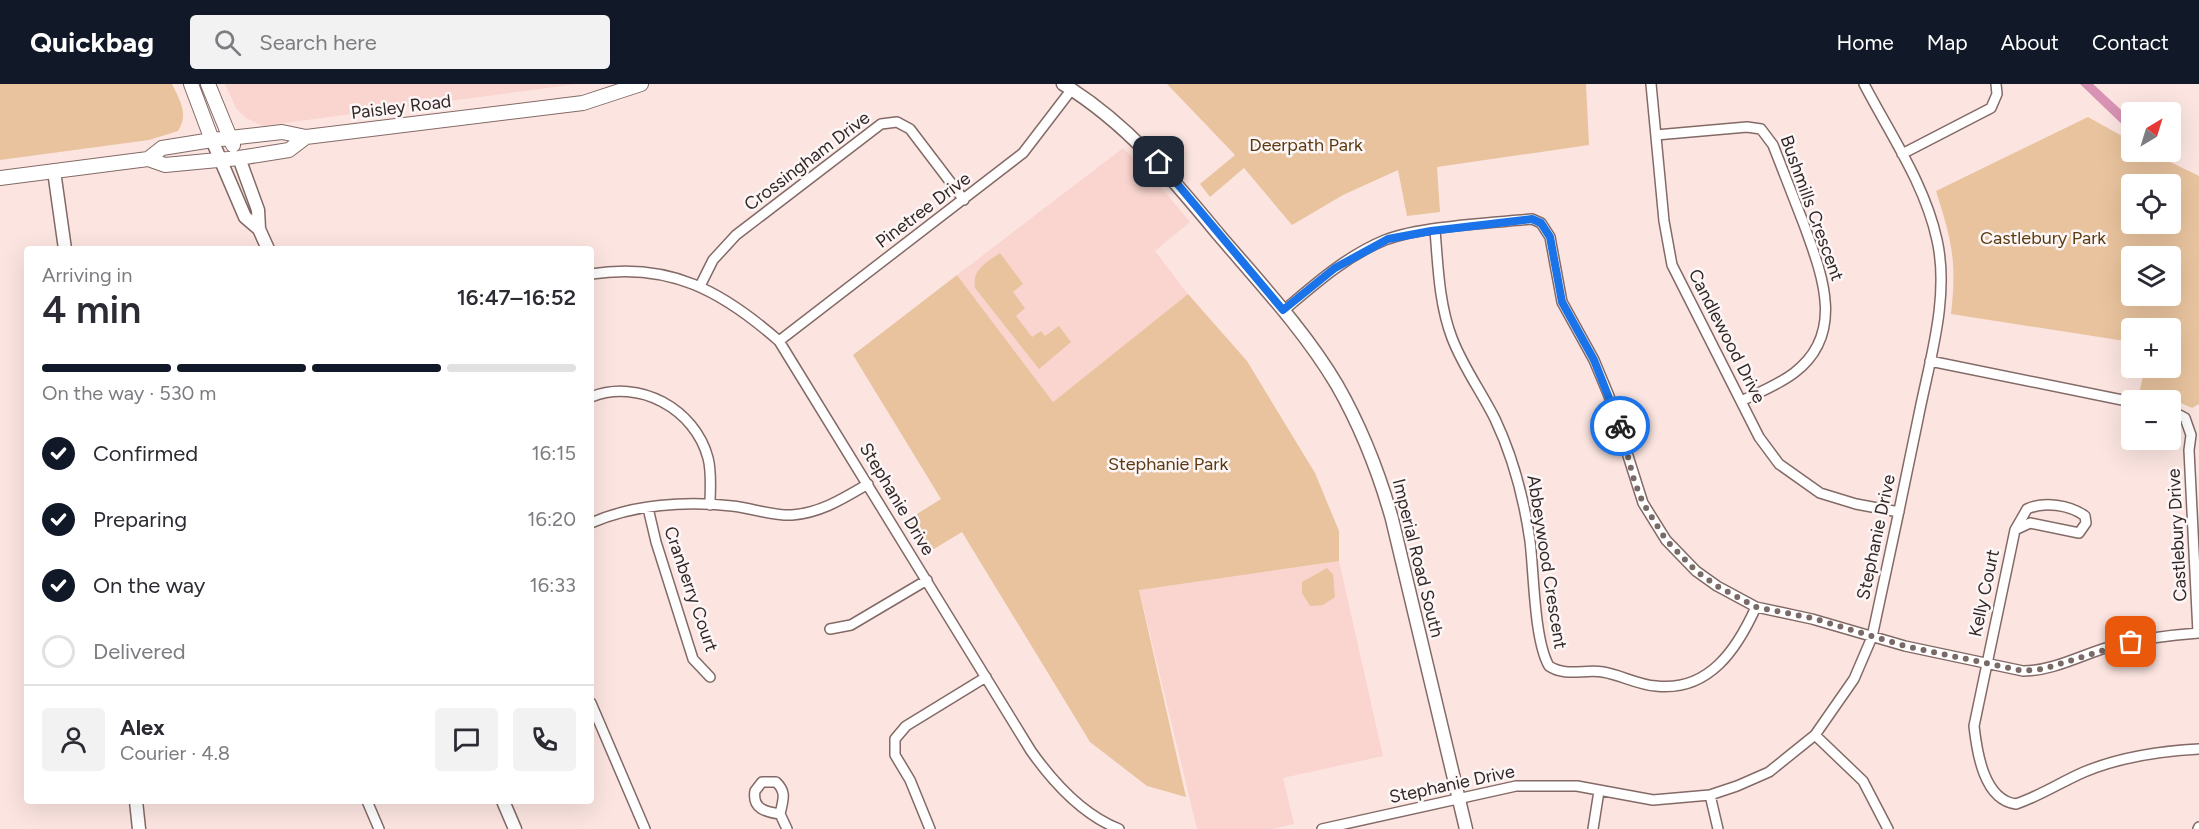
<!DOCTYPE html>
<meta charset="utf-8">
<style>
body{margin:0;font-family:Figtree,sans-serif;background:#f2f2f3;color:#2b2b33;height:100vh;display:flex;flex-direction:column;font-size:22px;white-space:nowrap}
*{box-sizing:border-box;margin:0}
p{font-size:20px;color:#7c7c81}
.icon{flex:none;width:33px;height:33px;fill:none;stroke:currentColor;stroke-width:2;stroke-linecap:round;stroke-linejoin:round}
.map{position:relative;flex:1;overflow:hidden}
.panel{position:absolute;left:24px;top:162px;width:570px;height:558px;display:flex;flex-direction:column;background:#fff;border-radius:6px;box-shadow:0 6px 24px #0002}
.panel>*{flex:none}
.needle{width:39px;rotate:38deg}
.controls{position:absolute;left:2121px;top:18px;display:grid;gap:12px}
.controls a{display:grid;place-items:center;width:60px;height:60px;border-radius:6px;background:#fff;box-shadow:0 6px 24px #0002;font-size:30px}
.pin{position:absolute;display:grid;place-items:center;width:51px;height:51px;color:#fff;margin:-26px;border-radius:12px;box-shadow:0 3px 9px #0006}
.courier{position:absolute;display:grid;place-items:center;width:60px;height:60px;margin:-30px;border:4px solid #1a73e8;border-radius:50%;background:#fff;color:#222;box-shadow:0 2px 8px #0007}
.overview em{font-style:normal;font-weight:600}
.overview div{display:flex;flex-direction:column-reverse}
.overview{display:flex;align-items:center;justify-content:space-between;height:102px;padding:0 18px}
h1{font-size:39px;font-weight:600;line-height:45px}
.bar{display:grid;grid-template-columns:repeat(4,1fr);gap:9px 6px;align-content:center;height:72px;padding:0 18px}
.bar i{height:8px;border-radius:4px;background:#e1e1e2}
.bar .current{background:#111827}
.bar p{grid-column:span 4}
.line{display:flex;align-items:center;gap:15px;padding:0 18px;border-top:2px solid #e1e1e2}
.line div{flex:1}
.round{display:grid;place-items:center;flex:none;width:63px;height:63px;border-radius:6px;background:#f2f2f3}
ol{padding:0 18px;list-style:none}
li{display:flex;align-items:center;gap:18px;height:66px}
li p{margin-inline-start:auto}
li .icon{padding:6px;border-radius:50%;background:#111827;color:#fff;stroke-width:4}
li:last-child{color:#7c7c81}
li i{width:33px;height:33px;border:3px solid #e1e1e2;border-radius:50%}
header{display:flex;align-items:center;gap:36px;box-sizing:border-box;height:84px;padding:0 30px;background:#111827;color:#fff}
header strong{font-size:28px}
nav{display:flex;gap:33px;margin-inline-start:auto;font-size:21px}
.search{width:420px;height:54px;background:#f2f2f3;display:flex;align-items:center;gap:15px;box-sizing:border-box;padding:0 21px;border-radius:6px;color:#7c7c81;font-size:22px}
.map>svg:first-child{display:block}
.built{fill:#fad5cf}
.green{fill:#e8c39e;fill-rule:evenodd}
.water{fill:#d792b4}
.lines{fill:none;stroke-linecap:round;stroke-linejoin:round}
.minor-casing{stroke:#836a66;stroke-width:12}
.tertiary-casing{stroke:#836a66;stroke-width:15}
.secondary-casing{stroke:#836a66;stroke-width:16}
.minor{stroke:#fff;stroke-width:9}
.tertiary{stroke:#fff;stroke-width:12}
.secondary{stroke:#fff;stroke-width:14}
.done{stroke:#796a67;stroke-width:6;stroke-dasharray:0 10.8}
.route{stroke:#1a73e8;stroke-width:8}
.labels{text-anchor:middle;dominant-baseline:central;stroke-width:5;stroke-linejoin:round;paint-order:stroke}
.street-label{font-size:18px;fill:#322726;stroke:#fcf6f6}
.park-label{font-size:18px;fill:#5c3a10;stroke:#fcf6f6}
</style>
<header>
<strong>Quickbag</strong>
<div class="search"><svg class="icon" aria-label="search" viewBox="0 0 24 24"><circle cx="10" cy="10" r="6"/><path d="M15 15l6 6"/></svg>Search here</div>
<nav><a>Home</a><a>Map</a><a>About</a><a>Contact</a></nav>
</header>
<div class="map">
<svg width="2199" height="745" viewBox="0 0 2199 745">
<rect width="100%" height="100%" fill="#fce5e1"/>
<path class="built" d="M225,0H577L262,42L246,34L236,24Z
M1123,64L1156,97L1190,138L1155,167L1188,210L1053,318L957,191Z
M1339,477L1383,672L1283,694L1294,740L1273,745H1197L1139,505Z"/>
<path class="green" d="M0,0H172C180,17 189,30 178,47L149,56L0,76Z
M1167,0H1586L1589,61L1437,83L1440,128L1407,132L1398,86L1343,111L1292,141L1244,84L1210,113L1200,100L1235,71Z
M2088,33L2131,57L2132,68H2150L2199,92V320L2192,324L2174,316L2139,309L2145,284H2170V244H2132L2131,258L1951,230C1957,177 1952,158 1936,107ZM2132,100H2170V140H2132ZM2132,172H2170V212H2132Z
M1000,169L1023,200L1013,208L1025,224L1016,232L1032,253L1041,247L1045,252L1059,242L1071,258L1039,285L975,204C972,185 986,179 1000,169Z
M957,191L1053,318L1188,210L1247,277L1315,389L1339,447V477L1139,506L1186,713L1147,702L1090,658L962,448L924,471L904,438L941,415L853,271Z
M1327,484L1333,490L1335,513L1323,521L1310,522L1302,509V498Z"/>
<path class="water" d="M2080,0H2093L2131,35V49Z"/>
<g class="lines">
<defs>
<path id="minor" d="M1651,0L1664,137L1672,181L1759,353L1779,380L1820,409L1856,420L1899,428
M1656,51L1747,43L1761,45L1773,61C1783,87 1793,113 1803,138C1821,188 1847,249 1794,289C1778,301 1758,309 1741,317
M1902,70L1991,24L1997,10L1996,0
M1435,146C1438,182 1439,220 1452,254C1463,283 1481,307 1495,335C1513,373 1524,415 1530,457C1534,489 1534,556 1549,582C1565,593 1585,585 1603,588C1621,591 1638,601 1656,602C1709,608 1737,565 1756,523
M591,190C670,178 722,207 779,257L1031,667C1053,698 1083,731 1119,745
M700,202L713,176L736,151L881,40L897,38L910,45L964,116
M1283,227C1315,200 1346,172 1385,156C1421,142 1492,139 1532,135L1541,139L1550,153L1562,218L1594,276L1609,312L1643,419L1666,456L1696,487L1717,502L1756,523L1812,535L1905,562L2023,587C2054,587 2083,570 2112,562C2141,555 2170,551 2199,549
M779,257L1023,69L1072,5
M1930,277L2132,318
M591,313C639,294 695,325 708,374C712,389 710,406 710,421
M2170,326L2185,334L2191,351L2189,366L2198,549
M648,424L656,458L693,575L710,593
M591,439C634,420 686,417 732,422C752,424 772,432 792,431C821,429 844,414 868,400
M2015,446L2027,425C2044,417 2070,421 2085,432L2086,439L2079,449L2030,439L2015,446L1974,642C1977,669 1984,716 2016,720C2040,712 2061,698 2084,688C2120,673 2161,667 2199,665
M830,545L851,541L927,496
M591,619L645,745
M1815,651L1863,697L1888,745
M1710,711L1718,745
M367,717L379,745
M780,730C766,728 752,725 755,707L762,698H776C787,708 783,716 780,730L787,745
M930,745L910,696L895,671V655L906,642L986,593
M1322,745L1516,702H1577L1653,716L1710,711L1737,702L1769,688L1815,651L1854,595L1872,553C1888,480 1903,408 1918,335C1929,278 1950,214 1937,156C1925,100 1890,50 1864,0
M1593,745L1599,707
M2198,745L2199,743"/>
<path id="tertiary" d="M1063,0C1127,39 1172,94 1219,151C1260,199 1305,247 1337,301C1361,343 1379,389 1392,435L1466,745
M212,56L245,133L259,145
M239,74L258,126L259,145L268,165
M54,87L65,165
M136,717L139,745
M503,717L515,745"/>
<path id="secondary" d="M191,0L212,56
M208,0L233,61
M148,75L162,64L212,56L282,48L306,53L583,19L641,0
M0,94L148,75L165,81L239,74L289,66L306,53"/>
</defs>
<use href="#minor" class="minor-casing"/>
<use href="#tertiary" class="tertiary-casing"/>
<use href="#secondary" class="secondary-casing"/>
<use href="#minor" class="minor"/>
<use href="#tertiary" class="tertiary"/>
<use href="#secondary" class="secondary"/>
</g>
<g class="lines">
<path class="done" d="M1620,342L1634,396L1643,419L1666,456L1696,487L1717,502L1756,523L1812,534L1905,562L2023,587L2043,585L2131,558"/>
<path class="route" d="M1159,78L1283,226L1335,184L1388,155L1431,147L1532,135L1541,139L1550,153L1562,218L1594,276L1620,342"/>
</g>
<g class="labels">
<g class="street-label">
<text transform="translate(401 23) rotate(-7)">Paisley Road</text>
<text transform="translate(807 77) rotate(-37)">Crossingham Drive</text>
<text transform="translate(1812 124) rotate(70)">Bushmills Crescent</text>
<text transform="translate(923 126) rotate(-37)">Pinetree Drive</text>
<text transform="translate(1727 252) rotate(63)">Candlewood Drive</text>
<text transform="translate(897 415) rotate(59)">Stephanie Drive</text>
<text transform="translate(2177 451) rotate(-93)">Castlebury Drive</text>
<text transform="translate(1876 453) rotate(-78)">Stephanie Drive</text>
<text transform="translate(1418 474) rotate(76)">Imperial Road South</text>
<text transform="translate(1547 478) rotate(81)">Abbeywood Crescent</text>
<text transform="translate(691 505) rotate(71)">Cranberry Court</text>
<text transform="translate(1984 509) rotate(-78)">Kelly Court</text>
<text transform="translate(1452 700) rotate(-12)">Stephanie Drive</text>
</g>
<g class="park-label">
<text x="1306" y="61">Deerpath Park</text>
<text x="2043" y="154">Castlebury Park</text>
<text x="1168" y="380">Stephanie Park</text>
</g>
</g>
</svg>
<div class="controls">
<a><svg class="needle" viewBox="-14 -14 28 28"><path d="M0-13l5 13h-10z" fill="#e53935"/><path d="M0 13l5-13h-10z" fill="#7c7c81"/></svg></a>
<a><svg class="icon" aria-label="locate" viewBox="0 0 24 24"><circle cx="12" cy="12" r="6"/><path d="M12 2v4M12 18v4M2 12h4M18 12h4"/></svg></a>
<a><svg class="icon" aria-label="layers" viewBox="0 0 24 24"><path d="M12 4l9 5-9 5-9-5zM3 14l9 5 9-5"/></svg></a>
<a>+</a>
<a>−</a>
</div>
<div class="pin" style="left:2131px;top:558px;background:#ea580c"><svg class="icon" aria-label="bag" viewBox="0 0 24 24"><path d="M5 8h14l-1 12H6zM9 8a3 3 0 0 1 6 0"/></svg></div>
<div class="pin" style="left:1159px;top:78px;background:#1f2937"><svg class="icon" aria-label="home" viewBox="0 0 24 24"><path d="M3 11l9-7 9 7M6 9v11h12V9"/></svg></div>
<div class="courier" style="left:1620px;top:342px"><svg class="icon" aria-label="bike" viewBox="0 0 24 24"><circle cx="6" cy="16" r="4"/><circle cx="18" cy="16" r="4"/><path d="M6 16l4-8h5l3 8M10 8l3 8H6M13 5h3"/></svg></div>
<section class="panel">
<div class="overview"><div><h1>4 min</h1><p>Arriving in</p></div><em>16:47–16:52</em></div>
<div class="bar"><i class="current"></i><i class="current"></i><i class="current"></i><i></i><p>On the way · 530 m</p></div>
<ol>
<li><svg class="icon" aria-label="check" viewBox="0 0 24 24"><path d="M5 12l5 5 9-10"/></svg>Confirmed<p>16:15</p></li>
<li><svg class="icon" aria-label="check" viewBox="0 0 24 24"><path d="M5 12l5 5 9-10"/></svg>Preparing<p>16:20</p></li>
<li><svg class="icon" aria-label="check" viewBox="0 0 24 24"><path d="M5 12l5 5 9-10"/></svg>On the way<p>16:33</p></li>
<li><i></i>Delivered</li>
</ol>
<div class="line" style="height:108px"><a class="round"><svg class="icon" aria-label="person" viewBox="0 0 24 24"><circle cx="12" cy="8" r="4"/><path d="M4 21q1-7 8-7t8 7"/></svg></a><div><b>Alex</b><p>Courier · 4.8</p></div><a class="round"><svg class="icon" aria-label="chat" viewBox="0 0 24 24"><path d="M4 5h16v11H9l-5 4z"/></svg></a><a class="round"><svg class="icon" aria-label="phone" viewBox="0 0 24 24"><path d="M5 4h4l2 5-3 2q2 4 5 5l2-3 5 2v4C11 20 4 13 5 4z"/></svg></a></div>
</section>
</div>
